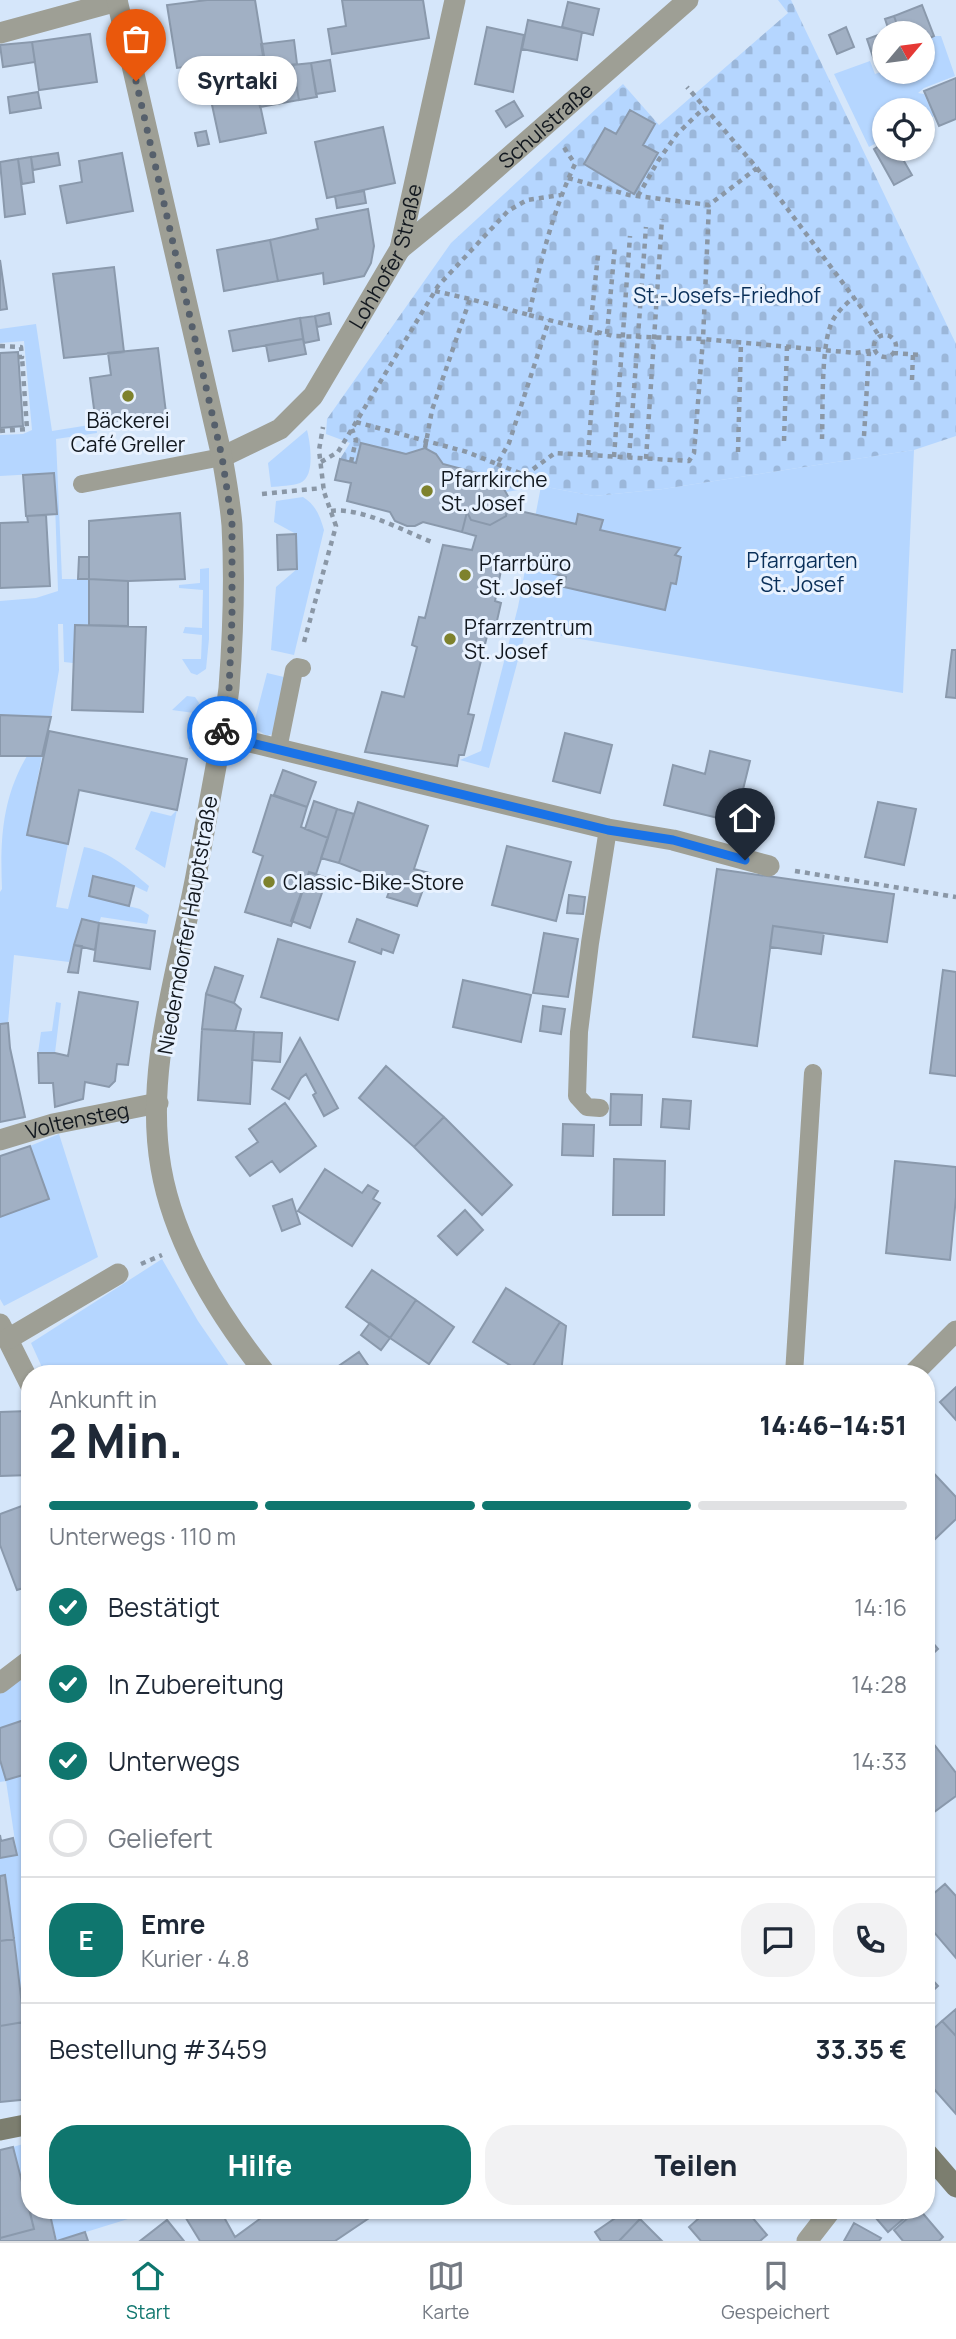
<!DOCTYPE html>
<html lang="de">
<meta charset="utf-8">
<style>
body{margin:0;font-family:Manrope,sans-serif;background:#f2f2f3;color:#1f2937;height:100vh;display:flex;flex-direction:column;font-size:26px;white-space:nowrap}
*{box-sizing:border-box;margin:0}
p{font-size:23px;color:#747a83}
.icon{flex:none;width:38px;height:38px;fill:none;stroke:currentColor;stroke-width:2;stroke-linecap:round;stroke-linejoin:round}
.map{position:relative;flex:1;overflow:hidden}
.sheet{position:absolute;left:21px;top:1365px;width:914px;height:854px;display:flex;flex-direction:column;background:#fff;border-radius:28px;box-shadow:0 2px 5px #0004}
.sheet>*{flex:none}
.needle{width:46px;rotate:61deg}
.tools{position:absolute;left:872px;top:21px;display:grid;gap:14px}
.tools a{display:grid;place-items:center;width:63px;height:63px;border-radius:50%;background:#fff;box-shadow:0 2px 5px #0004;font-size:35px}
.pin{position:absolute;display:grid;place-items:center;width:60px;height:60px;color:#fff;margin:-72px -30px;border-radius:50% 50% 50% 0;rotate:-45deg;box-shadow:0 0 7px #0007}
.pin .icon{rotate:45deg}
.courier{position:absolute;display:grid;place-items:center;width:70px;height:70px;margin:-35px;border:5px solid #1a73e8;border-radius:50%;background:#fff;color:#222;box-shadow:0 2px 9px #0007}
.bubble{position:absolute;height:49px;border-radius:24px;background:#fff;box-shadow:0 2px 5px #0004;font-size:23px;font-weight:800;line-height:49px;text-align:center}
.overview em{font-style:normal;font-weight:800}
.overview div{display:flex;flex-direction:column-reverse}
.overview{display:flex;align-items:center;justify-content:space-between;height:119px;padding:0 28px}
h1{font-size:46px;font-weight:800;line-height:52px}
.bar{display:grid;grid-template-columns:repeat(4,1fr);gap:10px 7px;align-content:center;height:84px;padding:0 28px}
.bar i{height:9px;border-radius:5px;background:#e0e1e3}
.bar .current{background:#0f766e}
.bar p{grid-column:span 4}
.line{display:flex;align-items:center;gap:18px;padding:0 28px;border-top:2px solid #e0e1e3}
.line div{flex:1}
.round{display:grid;place-items:center;flex:none;width:74px;height:74px;border-radius:28px;background:#f2f2f3}
ol{padding:0 28px;list-style:none}
li{display:flex;align-items:center;gap:21px;height:77px}
li p{margin-inline-start:auto}
li .icon{padding:7px;border-radius:50%;background:#0f766e;color:#fff;stroke-width:4}
li:last-child{color:#747a83}
li i{width:38px;height:38px;border:4px solid #e0e1e3;border-radius:50%}
.primary-button{display:flex;gap:14px;margin-top:auto;padding:14px 28px}
.primary-button a{flex:1;height:80px;border-radius:28px;background:#0f766e;color:#fff;font-size:28px;font-weight:800;line-height:80px;text-align:center}
.primary-button a+a{background:#f2f2f3;color:#1f2937}
.dock{display:flex;justify-content:space-around;align-items:center;height:98px;border-top:2px solid #e0e1e3;background:#fff;font-size:19px;color:#747a83}
.dock a{display:grid;justify-items:center;gap:4px}
.dock .current{color:#0f766e}
.map>svg:first-child{display:block}
.green{fill:#b5d6ff}
.cemetery{fill:url(#cemetery-stones)}
.building{fill:#a1b0c4;stroke:#8a99ac;stroke-width:2}
.lines{fill:none;stroke-linecap:round;stroke-linejoin:round}
.path{stroke:#8a97a6;stroke-width:4.5;stroke-dasharray:5 5;stroke-linecap:butt}
.service{stroke:#9e9f95;stroke-width:18}
.minor{stroke:#9e9f95;stroke-width:21}
.tertiary{stroke:#9e9f95;stroke-width:21}
.secondary{stroke:#7c7e6f;stroke-width:21}
.done{stroke:#56606c;stroke-width:7;stroke-dasharray:0 12.6}
.route{stroke:#1a73e8;stroke-width:9}
.poi-dot{fill:#7e822d;stroke:#e8f2ff;stroke-width:2.5}
.labels{text-anchor:middle;dominant-baseline:central;stroke-width:6;stroke-linejoin:round;paint-order:stroke}
.street-label{font-size:21px;fill:#12181f;stroke:#e8f2ff}
.park-label{font-size:21px;fill:#092f59;stroke:#e8f2ff}
.poi-label{font-size:21px;fill:#12181f;stroke:#e8f2ff;text-anchor:start}
</style>
<div class="map">
<svg width="956" height="2241" viewBox="0 0 956 2241">
<defs>
<pattern id="cemetery-stones" width="16" height="16" patternUnits="userSpaceOnUse" patternTransform="scale(1.75)"><rect width="16" height="16" fill="#b5d6ff"/><path d="M2 7V4a2 2 0 0 1 4 0v3zM10 15v-3a2 2 0 0 1 4 0v3z" fill="#9bb7da"/></pattern>
</defs>
<rect width="100%" height="100%" fill="#d5e6fa"/>
<path class="green" d="M934,36H941L955,76L924,88L918,93L924,94L934,116L922,125V110H884V139L869,147L834,74L870,61L875,74L884,71L922,72V42Z
M36,324L52,431L96,424L97,433L56,439L62,579H89V625H75L73,663L64,662L63,624H58L59,670L51,717L0,715V601L36,598L58,591L54,473L0,476V435L23,434L32,430L24,341L0,343V329Z
M307,430C310,441 316,477 300,483C292,486 280,486 271,487L268,463Z
M914,450L903,693L526,630L489,768L460,760L481,751L518,607L541,486L594,496L663,489Z
M303,497C316,505 320,516 324,530L294,655L271,650L276,587L297,569L296,534L274,522L276,501Z
M209,568V639L206,669L197,675L191,673L182,659H201L202,635L183,633L185,627L202,628L203,590L179,588V585L200,583V569Z
M267,673L288,678L273,734L267,736L253,727Z
M187,696L195,697L202,707L194,749H189L194,713L172,710Z
M27,756H42L27,835L68,844L56,907L68,909L84,847C111,852 129,869 149,886L147,892L134,886L93,876L89,896L140,909L149,915L147,924L101,917L99,923L82,920L69,962L14,955L8,1023L0,1024V892L2,889C0,840 2,798 27,756Z
M177,810L165,868L135,849L151,811L171,816Z
M56,1002L61,1003L55,1053H38L41,1032L52,1031Z
M59,1134L98,1257L4,1306L0,1299V1217L49,1199L30,1146Z
M162,1259L198,1321L229,1366L217,1374H45L31,1343Z
M30,1670V1718L0,1728V1689Z
M0,1760L7,1780L30,1773V2068L5,1875L0,1876V1858L17,1854L6,1781L0,1782Z
M30,2142V2208H29L13,2147Z
M49,2210H157L57,2241Z"/>
<path class="cemetery" d="M778,0H791L956,344V436L914,450L663,489L594,496L541,486L506,492L499,482H474L477,473L443,464L436,454L425,448L406,454L362,443L356,463L340,459L350,443L326,434L327,419L451,243L623,84L659,125L788,13Z"/>
<path class="building" d="M207,0H255L264,56L177,68L167,5Z
M342,0H423L429,38L332,54L328,29L346,26Z
M568,2L599,9L593,35L562,27Z
M922,5L934,36L922,42V33H900L894,16Z
M894,16L900,33H884V56L874,60L867,39L889,31L885,19Z
M528,20L582,32L577,60L522,49Z
M487,27L524,35L513,92L475,84Z
M846,27L854,47L837,54L829,35Z
M90,34L97,82L39,90L32,42Z
M294,40L297,64L265,68L261,44Z
M32,42L35,62L3,67L0,45Z
M330,60L335,91L316,94L311,63Z
M311,63L317,97L299,100L293,65Z
M293,65L299,100L260,107L253,73Z
M956,78V119L939,126L924,91Z
M255,81L266,133L220,142L209,91Z
M38,92L41,108L10,113L8,97Z
M514,101L523,116L506,127L496,111Z
M630,110L655,124L643,145L658,153L634,194L584,164L605,128L616,134Z
M383,127L395,183L327,198L315,142Z
M206,131L209,144L198,146L195,133Z
M884,143V149H897L912,175L894,185L874,149Z
M58,153L60,165L33,170L31,157Z
M122,153L133,211L67,223L60,186L82,182L79,161Z
M31,157L34,182L22,184L18,159Z
M18,159L25,214L5,217L0,162Z
M364,191L366,203L337,208L335,196Z
M368,209L374,246L371,263L364,276L324,284L323,273L278,281L270,240L318,229L316,219Z
M270,240L278,281L224,291L217,250Z
M0,260L7,309L0,310Z
M114,267L124,352L64,358L53,274Z
M329,313L331,324L317,327L315,316Z
M315,316L319,340L304,343L300,318Z
M300,318L303,339L233,351L229,331Z
M303,339L306,354L269,361L266,345Z
M158,348L166,413L96,424L90,378L111,375L108,353Z
M18,352L23,426L0,428V353Z
M361,443L406,454L425,448L436,454L443,464L477,473L474,482L483,477L500,482L509,498L506,516L490,525L471,520L467,512L462,532L423,522L415,526H407L395,521L390,512L347,501L351,483L335,480L340,459L356,463Z
M54,473L57,514L26,516L23,475Z
M507,508L576,524L578,514L603,520L600,530L680,548L675,555L681,557L676,584L671,583L665,610L564,587L566,577L503,560L495,601L501,603L494,634L488,632L468,714L474,715L464,755H459L457,766L365,752L382,692L404,697L417,647L412,645L419,617L425,618L443,545L472,550L476,536L462,532L467,512L471,520L490,525L506,516Z
M180,513L185,579L128,581L89,579V521Z
M46,515L50,586L0,588V523L28,522L27,516Z
M296,534L297,569L278,570L277,535Z
M79,557H89V579H78Z
M89,579L128,581V626L89,625Z
M75,625L146,627L143,712L72,710Z
M952,650H956V698L946,697Z
M0,715L51,717L42,756H0Z
M49,731L187,759L177,810L79,790L68,844L27,835Z
M565,733L612,745L600,793L553,781Z
M710,751L750,761L735,822L664,805L673,765L705,774Z
M283,770L316,782L307,807L274,795Z
M271,795L307,807L301,827L328,838L316,874L309,872L291,926L245,912L263,856L253,852Z
M741,796L753,799L745,837L727,833L730,821L735,822Z
M314,801L337,809L328,838L305,829Z
M358,802L428,826L414,869L429,873L417,906L387,897L392,884L339,863Z
M878,802L916,809L904,865L865,857Z
M337,809L354,814L339,863L321,858Z
M507,846L571,862L556,921L492,905Z
M717,869L894,894L887,942L773,926L757,1046L693,1037Z
M309,872L327,878L310,928L291,921Z
M93,876L134,886L129,906L89,896Z
M569,895L585,897L583,914L567,913Z
M82,919L99,923L95,950L74,945Z
M357,919L399,935L393,953L382,949L381,954L349,942Z
M99,923L155,931L150,969L94,961Z
M773,926L824,933L821,954L770,947Z
M544,933L578,939L568,997L533,993Z
M278,939L355,962L338,1020L261,997Z
M74,945L82,946L78,973L68,972Z
M215,967L243,976L234,1003L206,994Z
M943,970L956,972V1076L930,1073Z
M463,980L531,995L521,1042L453,1027Z
M79,992L138,1002L128,1065L117,1064L115,1081L109,1087L85,1082L83,1099L55,1107L53,1083H39L38,1053H55L68,1056Z
M206,994L234,1003L241,1009L235,1031L202,1029Z
M543,1006L565,1009L561,1034L540,1031Z
M8,1023L10,1048L25,1117L0,1122V1024Z
M202,1029L254,1032L250,1104L198,1100Z
M254,1032L282,1033L280,1062L252,1060Z
M300,1038L338,1108L324,1116L313,1095L316,1093L306,1074L301,1078L289,1099L272,1089Z
M386,1066L444,1117L414,1147L359,1098Z
M611,1094L642,1095L641,1125H610Z
M663,1099L691,1101L689,1129L661,1127Z
M285,1103L316,1146L280,1172L272,1161L250,1176L236,1157L258,1142L249,1129Z
M444,1117L512,1185L482,1215L414,1147Z
M563,1124L594,1125L593,1156L562,1155Z
M30,1146L49,1199L0,1217V1156Z
M614,1159L665,1161L664,1215H613Z
M895,1161L956,1167V1197L950,1260L886,1253Z
M325,1169L362,1193L368,1185L378,1191L373,1199L380,1203L352,1246L298,1211Z
M292,1199L300,1224L282,1231L273,1206Z
M465,1210L483,1230L457,1255L438,1236Z
M372,1270L416,1300L390,1338L346,1307Z
M506,1288L560,1322L528,1374H524L473,1342Z
M416,1300L454,1327L429,1364L390,1338Z
M560,1322L566,1326L561,1374H528Z
M370,1323L390,1338L381,1350L361,1335Z
M359,1352L374,1374H327Z
M956,1387V1420L940,1402Z
M28,1411L30,1475L0,1476V1412Z
M926,1465L956,1497V1519L934,1540L926,1531Z
M30,1503V1586L17,1590L0,1545V1514Z
M926,1635L938,1649L926,1660Z
M30,1718V1773L6,1780L0,1760V1728Z
M926,1734L956,1773V1796L926,1818Z
M0,1835L1,1841L13,1838L17,1855L0,1858Z
M5,1875L14,1939L0,1941V1876Z
M945,1884L956,1896V1958L926,1923V1900Z
M14,1939L24,2022L0,2026V1941Z
M926,1973L938,1986L926,1997Z
M956,2009V2034L955,2035L942,2021Z
M942,2021L956,2036V2114L926,2080V2036Z
M24,2022L30,2068V2099L0,2102V2026Z
M13,2147L34,2229L0,2238V2150Z
M29,2208L30,2210H49L56,2241H0V2238L34,2229Z
M181,2210H220L235,2237L272,2210H381L335,2241H200Z
M627,2210H634L640,2219L619,2241H601L595,2232Z
M708,2210H746L767,2235L760,2241H701L689,2227Z
M869,2210H914L888,2232Z
M917,2210H920L943,2237L939,2241H903L894,2230Z
M640,2219L662,2241H619Z
M167,2220L184,2241H140Z
M854,2223L881,2238L879,2241H844Z
M85,2232L88,2241H57Z"/>
<g class="lines">
<path class="path" d="M757,168L863,310L879,336
M568,178L629,195L709,205L757,168L687,87
M638,196L658,161L677,134L705,107
M435,291L470,299
M529,315L613,336L703,339L856,353L875,350
M590,330L598,255
M607,334L615,245
M874 346a11 11 0 1 1 22 0a11 11 0 1 1-22 0Z
M0,346L21,347L22,357H18
M893,353L922,355
M912,380L913,354
M356,422L467,452L497,464L509,443L549,320
M0,431L27,429L22,357
M864,436L869,352
M822,439C823,409 821,353 830,327C834,314 844,306 854,297
M784,441L787,346
M425,448L432,410L470,299L529,315C540,263 552,213 575,164L563,146
M738,452L741,342
M588,455L597,332
M614,457L630,236
M629,458L646,227
M646,459L662,219
M321,462L338,452L438,286L508,211L527,200L561,195
M351,462L356,440L352,429
M497,464L525,475L555,453L689,461L694,453L703,339L709,205
M262,494L323,488
M331,511C362,507 403,531 432,542
M304,642L336,526L324,492L319,450L323,427
M795,871L956,897
M141,1264L162,1255"/>
<path class="service" d="M82,484L222,457
M278,749L294,670L297,667L302,668
M600,1108L587,1107L577,1096L579,1032L590,943L608,829
M794,1374L813,1073"/>
<g class="minor">
<path d="M0,33L117,1"/>
<path id="s1" d="M400,249L460,200L688,0"/>
<path id="s2" d="M222,457L280,429L313,396L400,249L455,0"/>
<path d="M221,735L608,829L673,840L769,866"/>
<path id="s3" d="M0,1140L53,1124L158,1103"/>
<path d="M0,1324L30,1384"/>
<path d="M8,1339L118,1274"/>
<path d="M0,1683L30,1660"/>
<path d="M807,2241L831,2210"/>
</g>
<path class="tertiary" d="M117,0L222,457C226,479 230,502 232,525C235,579 233,635 229,688C226,713 221,737 217,761C210,800 203,838 196,876C178,971 144,1071 161,1168C174,1243 219,1315 266,1374
M913,1374L956,1331"/>
<path class="secondary" d="M0,2130L30,2124
M926,2152L956,2187"/>
</g>
<g class="lines">
<path class="done" d="M136,81L222,457L232,522V618L229,690L222,731"/>
<path class="route" d="M222,731L221,735L243,741L608,830L673,840L745,860"/>
</g>
<g class="poi-dot">
<circle cx="128" cy="396" r="7"/>
<circle cx="427" cy="491" r="7"/>
<circle cx="465" cy="575" r="7"/>
<circle cx="450" cy="639" r="7"/>
<circle cx="269" cy="882" r="7"/>
</g>
<g class="labels">
<g class="street-label">
<text stroke="none"><textPath href="#s1" startOffset="191">Schulstraße</textPath></text>
<text stroke="none"><textPath href="#s2" startOffset="270">Lohhofer Straße</textPath></text>
<text transform="translate(187 925) rotate(-80)">Niederndorfer Hauptstraße</text>
<text stroke="none"><textPath href="#s3" startOffset="80">Voltensteg</textPath></text>
</g>
<g class="park-label">
<text x="727" y="295">St.-Josefs-Friedhof</text>
<text x="802" y="560">Pfarrgarten<tspan x="802" dy="24">St. Josef</tspan></text>
</g>
<g class="poi-label">
<text x="128" y="420" text-anchor="middle">Bäckerei<tspan x="128" dy="24">Café Greller</tspan></text>
<text x="441" y="479">Pfarrkirche<tspan x="441" dy="24">St. Josef</tspan></text>
<text x="479" y="563">Pfarrbüro<tspan x="479" dy="24">St. Josef</tspan></text>
<text x="464" y="627">Pfarrzentrum<tspan x="464" dy="24">St. Josef</tspan></text>
<text x="283" y="882">Classic-Bike-Store</text>
</g>
</g>
</svg>
<div class="tools">
<a><svg class="needle" viewBox="-14 -14 28 28"><path d="M0-13l5 13h-10z" fill="#e53935"/><path d="M0 13l5-13h-10z" fill="#747a83"/></svg></a>
<a><svg class="icon" aria-label="locate" viewBox="0 0 24 24"><circle cx="12" cy="12" r="6"/><path d="M12 2v4M12 18v4M2 12h4M18 12h4"/></svg></a>
</div>
<div class="pin" style="left:136px;top:81px;background:#ea580c"><svg class="icon" aria-label="bag" viewBox="0 0 24 24"><path d="M5 8h14l-1 12H6zM9 8a3 3 0 0 1 6 0"/></svg></div>
<div class="pin" style="left:745px;top:860px;background:#1f2937"><svg class="icon" aria-label="home" viewBox="0 0 24 24"><path d="M3 11l9-7 9 7M6 9v11h12V9"/></svg></div>
<div class="courier" style="left:222px;top:731px"><svg class="icon" aria-label="bike" viewBox="0 0 24 24"><circle cx="6" cy="16" r="4"/><circle cx="18" cy="16" r="4"/><path d="M6 16l4-8h5l3 8M10 8l3 8H6M13 5h3"/></svg></div>
<div class="bubble" style="left:178px;top:56px;width:119px">Syrtaki</div>
<section class="sheet">
<div class="overview"><div><h1>2 Min.</h1><p>Ankunft in</p></div><em>14:46–14:51</em></div>
<div class="bar"><i class="current"></i><i class="current"></i><i class="current"></i><i></i><p>Unterwegs · 110 m</p></div>
<ol>
<li><svg class="icon" aria-label="check" viewBox="0 0 24 24"><path d="M5 12l5 5 9-10"/></svg>Bestätigt<p>14:16</p></li>
<li><svg class="icon" aria-label="check" viewBox="0 0 24 24"><path d="M5 12l5 5 9-10"/></svg>In Zubereitung<p>14:28</p></li>
<li><svg class="icon" aria-label="check" viewBox="0 0 24 24"><path d="M5 12l5 5 9-10"/></svg>Unterwegs<p>14:33</p></li>
<li><i></i>Geliefert</li>
</ol>
<div class="line" style="height:126px"><b class="round" style="background:#0f766e;color:#fff">E</b><div><b>Emre</b><p>Kurier · 4.8</p></div><a class="round"><svg class="icon" aria-label="chat" viewBox="0 0 24 24"><path d="M4 5h16v11H9l-5 4z"/></svg></a><a class="round"><svg class="icon" aria-label="phone" viewBox="0 0 24 24"><path d="M5 4h4l2 5-3 2q2 4 5 5l2-3 5 2v4C11 20 4 13 5 4z"/></svg></a></div>
<div class="line" style="height:91px"><div>Bestellung #3459</div><b>33.35 €</b></div>
<div class="primary-button"><a>Hilfe</a><a>Teilen</a></div>
</section>
</div>
<nav class="dock">
<a class="current"><svg class="icon" aria-label="home" viewBox="0 0 24 24"><path d="M3 11l9-7 9 7M6 9v11h12V9"/></svg>Start</a>
<a><svg class="icon" aria-label="map" viewBox="0 0 24 24"><path d="M3 6l6-2 6 2 6-2v14l-6 2-6-2-6 2zM9 4v14M15 6v14"/></svg>Karte</a>
<a><svg class="icon" aria-label="saved" viewBox="0 0 24 24"><path d="M7 4h10v16l-5-4-5 4z"/></svg>Gespeichert</a>
</nav>
